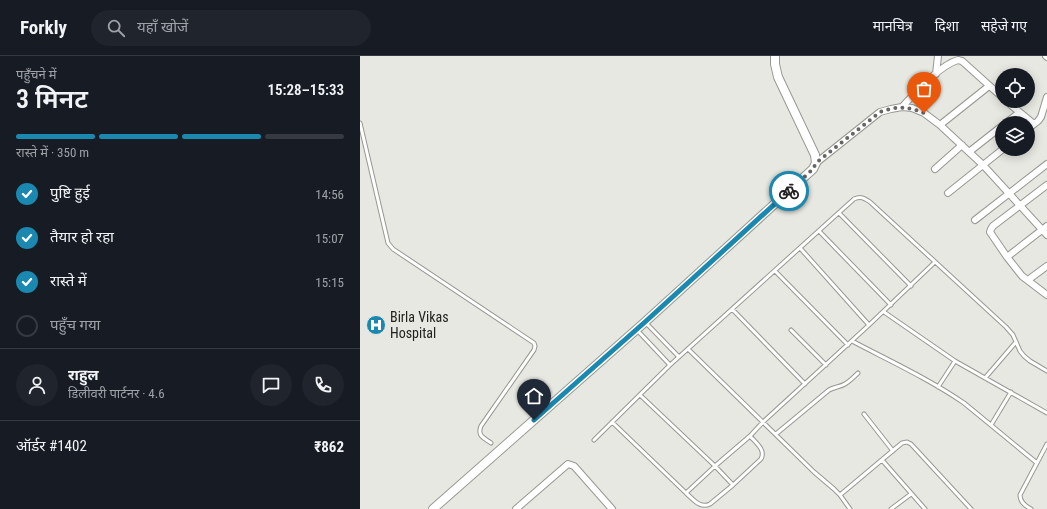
<!DOCTYPE html>
<html lang="hi">
<meta charset="utf-8">
<style>
body{margin:0;font-family:"Roboto Condensed","Noto Sans Devanagari",sans-serif;background:#20242c;color:#f1f3f6;height:100vh;display:flex;flex-direction:column;font-size:15px;white-space:nowrap}
*{box-sizing:border-box;margin:0}
p{font-size:13px;color:#9ea1a6}
.icon{flex:none;width:22px;height:22px;fill:none;stroke:currentColor;stroke-width:2;stroke-linecap:round;stroke-linejoin:round}
.map{position:relative;flex:1;overflow:hidden}
.sheet{display:flex;flex-direction:column;background:#171b24;width:360px}
.sheet>*{flex:none}
.controls{position:absolute;left:635px;top:12px;display:grid;gap:8px}
.controls a{display:grid;place-items:center;width:40px;height:40px;border-radius:50%;background:#171b24;box-shadow:0 2px 10px #0003;font-size:20px}
.pin{position:absolute;display:grid;place-items:center;width:34px;height:34px;color:#fff;margin:-41px -17px;border-radius:50% 50% 50% 0;rotate:-45deg;box-shadow:0 0 4px #0007}
.pin .icon{rotate:45deg}
.courier{position:absolute;display:grid;place-items:center;width:40px;height:40px;margin:-20px;border:3px solid #1a88af;border-radius:50%;background:#fff;color:#222;box-shadow:0 1px 5px #0007}
.head em{font-style:normal;font-weight:600}
.head div{display:flex;flex-direction:column-reverse}
.head{display:flex;align-items:center;justify-content:space-between;height:68px;padding:0 16px}
h1{font-size:26px;font-weight:600;line-height:30px}
.bar{display:grid;grid-template-columns:repeat(4,1fr);gap:6px 4px;align-content:center;height:48px;padding:0 16px}
.bar i{height:5px;border-radius:3px;background:#363941}
.bar .on{background:#1a88af}
.bar p{grid-column:span 4}
.line{display:flex;align-items:center;gap:10px;padding:0 16px;border-top:1px solid #363941}
.line div{flex:1}
.round{display:grid;place-items:center;flex:none;width:42px;height:42px;border-radius:21px;background:#20242c}
ol{padding:0 16px;list-style:none}
li{display:flex;align-items:center;gap:12px;height:44px}
li p{margin-inline-start:auto}
li .icon{padding:4px;border-radius:50%;background:#1a88af;color:#fff;stroke-width:4}
li:last-child{color:#9ea1a6}
li i{width:22px;height:22px;border:2px solid #363941;border-radius:50%}
header{display:flex;align-items:center;gap:24px;box-sizing:border-box;height:56px;padding:0 20px;background:#171b24;border-bottom:1px solid #363941}
header strong{font-size:19px}
nav{display:flex;gap:22px;margin-inline-start:auto;font-size:14px}
.search{width:280px;height:36px;background:#20242c;display:flex;align-items:center;gap:10px;box-sizing:border-box;padding:0 14px;border-radius:22px;color:#9ea1a6;font-size:15px}
main{display:flex;flex:1;min-height:0}
.map>svg:first-child{display:block}
.lines{fill:none;stroke-linecap:round;stroke-linejoin:round}
.service-casing{stroke:#989892;stroke-width:5}
.minor-casing{stroke:#989892;stroke-width:8}
.tertiary-casing{stroke:#989892;stroke-width:10}
.service{stroke:#fff;stroke-width:3}
.minor{stroke:#fff;stroke-width:6}
.tertiary{stroke:#fff;stroke-width:8}
.done{stroke:#666762;stroke-width:4;stroke-dasharray:0 7.2}
.route{stroke:#1a88af;stroke-width:5}
.labels{text-anchor:middle;dominant-baseline:central;stroke-width:3;stroke-linejoin:round;paint-order:stroke}
.poi-label{font-size:14px;fill:#21211e;stroke:#e7e8e1;text-anchor:start}
</style>
<header>
<strong>Forkly</strong>
<div class="search"><svg class="icon" aria-label="search" viewBox="0 0 24 24"><circle cx="10" cy="10" r="6"/><path d="M15 15l6 6"/></svg>यहाँ खोजें</div>
<nav><a>मानचित्र</a><a>दिशा</a><a>सहेजे गए</a></nav>
</header>
<main>
<section class="sheet">
<div class="head"><div><h1>3 मिनट</h1><p>पहुँचने में</p></div><em>15:28–15:33</em></div>
<div class="bar"><i class="on"></i><i class="on"></i><i class="on"></i><i></i><p>रास्ते में · 350 m</p></div>
<ol>
<li><svg class="icon" aria-label="check" viewBox="0 0 24 24"><path d="M5 12l5 5 9-10"/></svg>पुष्टि हुई<p>14:56</p></li>
<li><svg class="icon" aria-label="check" viewBox="0 0 24 24"><path d="M5 12l5 5 9-10"/></svg>तैयार हो रहा<p>15:07</p></li>
<li><svg class="icon" aria-label="check" viewBox="0 0 24 24"><path d="M5 12l5 5 9-10"/></svg>रास्ते में<p>15:15</p></li>
<li><i></i>पहुँच गया</li>
</ol>
<div class="line" style="height:72px"><a class="round"><svg class="icon" aria-label="person" viewBox="0 0 24 24"><circle cx="12" cy="8" r="4"/><path d="M4 21q1-7 8-7t8 7"/></svg></a><div><b>राहुल</b><p>डिलीवरी पार्टनर · 4.6</p></div><a class="round"><svg class="icon" aria-label="chat" viewBox="0 0 24 24"><path d="M4 5h16v11H9l-5 4z"/></svg></a><a class="round"><svg class="icon" aria-label="phone" viewBox="0 0 24 24"><path d="M5 4h4l2 5-3 2q2 4 5 5l2-3 5 2v4C11 20 4 13 5 4z"/></svg></a></div>
<div class="line" style="height:52px"><div>ऑर्डर #1402</div><b>₹862</b></div>
</section>
<div class="map">
<svg width="687" height="453" viewBox="0 0 687 453">
<rect width="100%" height="100%" fill="#e7e8e1"/>
<g class="lines">
<defs>
<path id="service" d="M0,67L28,187L33,193L174,287L175,290L174,294L121,370C117,380 124,382 131,387
M479,157L551,230
M459,175L531,249
M440,192L509,269
M415,215L488,289
M372,253L445,328
M524,256L595,305L687,357
M286,267L319,301
M277,274L310,309
M431,274L466,309
M492,285C530,305 569,323 604,347L677,407
M328,293L454,416L474,433L480,439L490,453
M625,322L656,286
M578,331L595,305
M280,339L355,410L373,429
M504,358L533,395
M252,366L326,437C333,443 340,453 350,448L373,429L401,403C406,394 396,387 390,380
M631,369L651,336
M416,378L469,334C474,331 480,331 485,328C490,325 494,321 498,317
M234,384L310,309L494,143C501,140 504,142 510,146L646,271L653,279L660,295L664,300L670,305L687,315
M522,404L565,453
M326,437L355,410L390,380L403,366L509,269L575,206
M480,439L542,387L547,386L551,388L611,453
M531,453L551,438
M671,453C665,450 660,446 660,439L687,388"/>
<path id="minor" d="M686,0L687,1
M576,18L578,0
M646,45L674,68
M542,51C555,37 580,9 598,4L602,5L642,41
M646,67L659,57
M580,69L629,30
M668,73L678,65L681,61L687,41
M609,96L642,70
M456,107L520,56L531,53L542,51L552,52L564,57L580,69L623,109L687,179
M575,113L602,89
M687,129L633,170L631,173L630,176L647,201L662,220L687,239
M588,137L643,93
M615,164L687,108
M647,201L687,170
M668,224L687,210
M156,453L208,408L214,410L252,453"/>
<path id="tertiary" d="M73,453L285,266L453,113L456,107L455,99L418,21L415,8V0"/>
</defs>
<use href="#service" class="service-casing"/>
<use href="#minor" class="minor-casing"/>
<use href="#tertiary" class="tertiary-casing"/>
<use href="#service" class="service"/>
<use href="#minor" class="minor"/>
<use href="#tertiary" class="tertiary"/>
</g>
<g class="lines">
<path class="done" d="M429,135L453,113L456,107L520,56C538,50 546,50 564,57"/>
<path class="route" d="M174,364L285,266L429,135"/>
</g>
<defs>
<symbol id="hospital-disc" viewBox="-11 -11 22 22"><circle r="9.5" fill="#1a88af" stroke="#e7e8e1"/><path d="M-5-5h3v3.5h4V-5h3V5h-3V1.5h-4V5h-3Z" fill="#fff"/></symbol>
</defs>
<g fill-rule="evenodd">
<use href="#hospital-disc" x="5" y="258" width="22" height="22"/>
</g>
<g class="labels">
<g class="poi-label">
<text x="30" y="261">Birla Vikas<tspan x="30" dy="16">Hospital</tspan></text>
</g>
</g>
</svg>
<div class="controls">
<a><svg class="icon" aria-label="locate" viewBox="0 0 24 24"><circle cx="12" cy="12" r="6"/><path d="M12 2v4M12 18v4M2 12h4M18 12h4"/></svg></a>
<a><svg class="icon" aria-label="layers" viewBox="0 0 24 24"><path d="M12 4l9 5-9 5-9-5zM3 14l9 5 9-5"/></svg></a>
</div>
<div class="pin" style="left:564px;top:57px;background:#ea580c"><svg class="icon" aria-label="bag" viewBox="0 0 24 24"><path d="M5 8h14l-1 12H6zM9 8a3 3 0 0 1 6 0"/></svg></div>
<div class="pin" style="left:174px;top:364px;background:#1f2937"><svg class="icon" aria-label="home" viewBox="0 0 24 24"><path d="M3 11l9-7 9 7M6 9v11h12V9"/></svg></div>
<div class="courier" style="left:429px;top:135px"><svg class="icon" aria-label="bike" viewBox="0 0 24 24"><circle cx="6" cy="16" r="4"/><circle cx="18" cy="16" r="4"/><path d="M6 16l4-8h5l3 8M10 8l3 8H6M13 5h3"/></svg></div>
</div>
</main>
